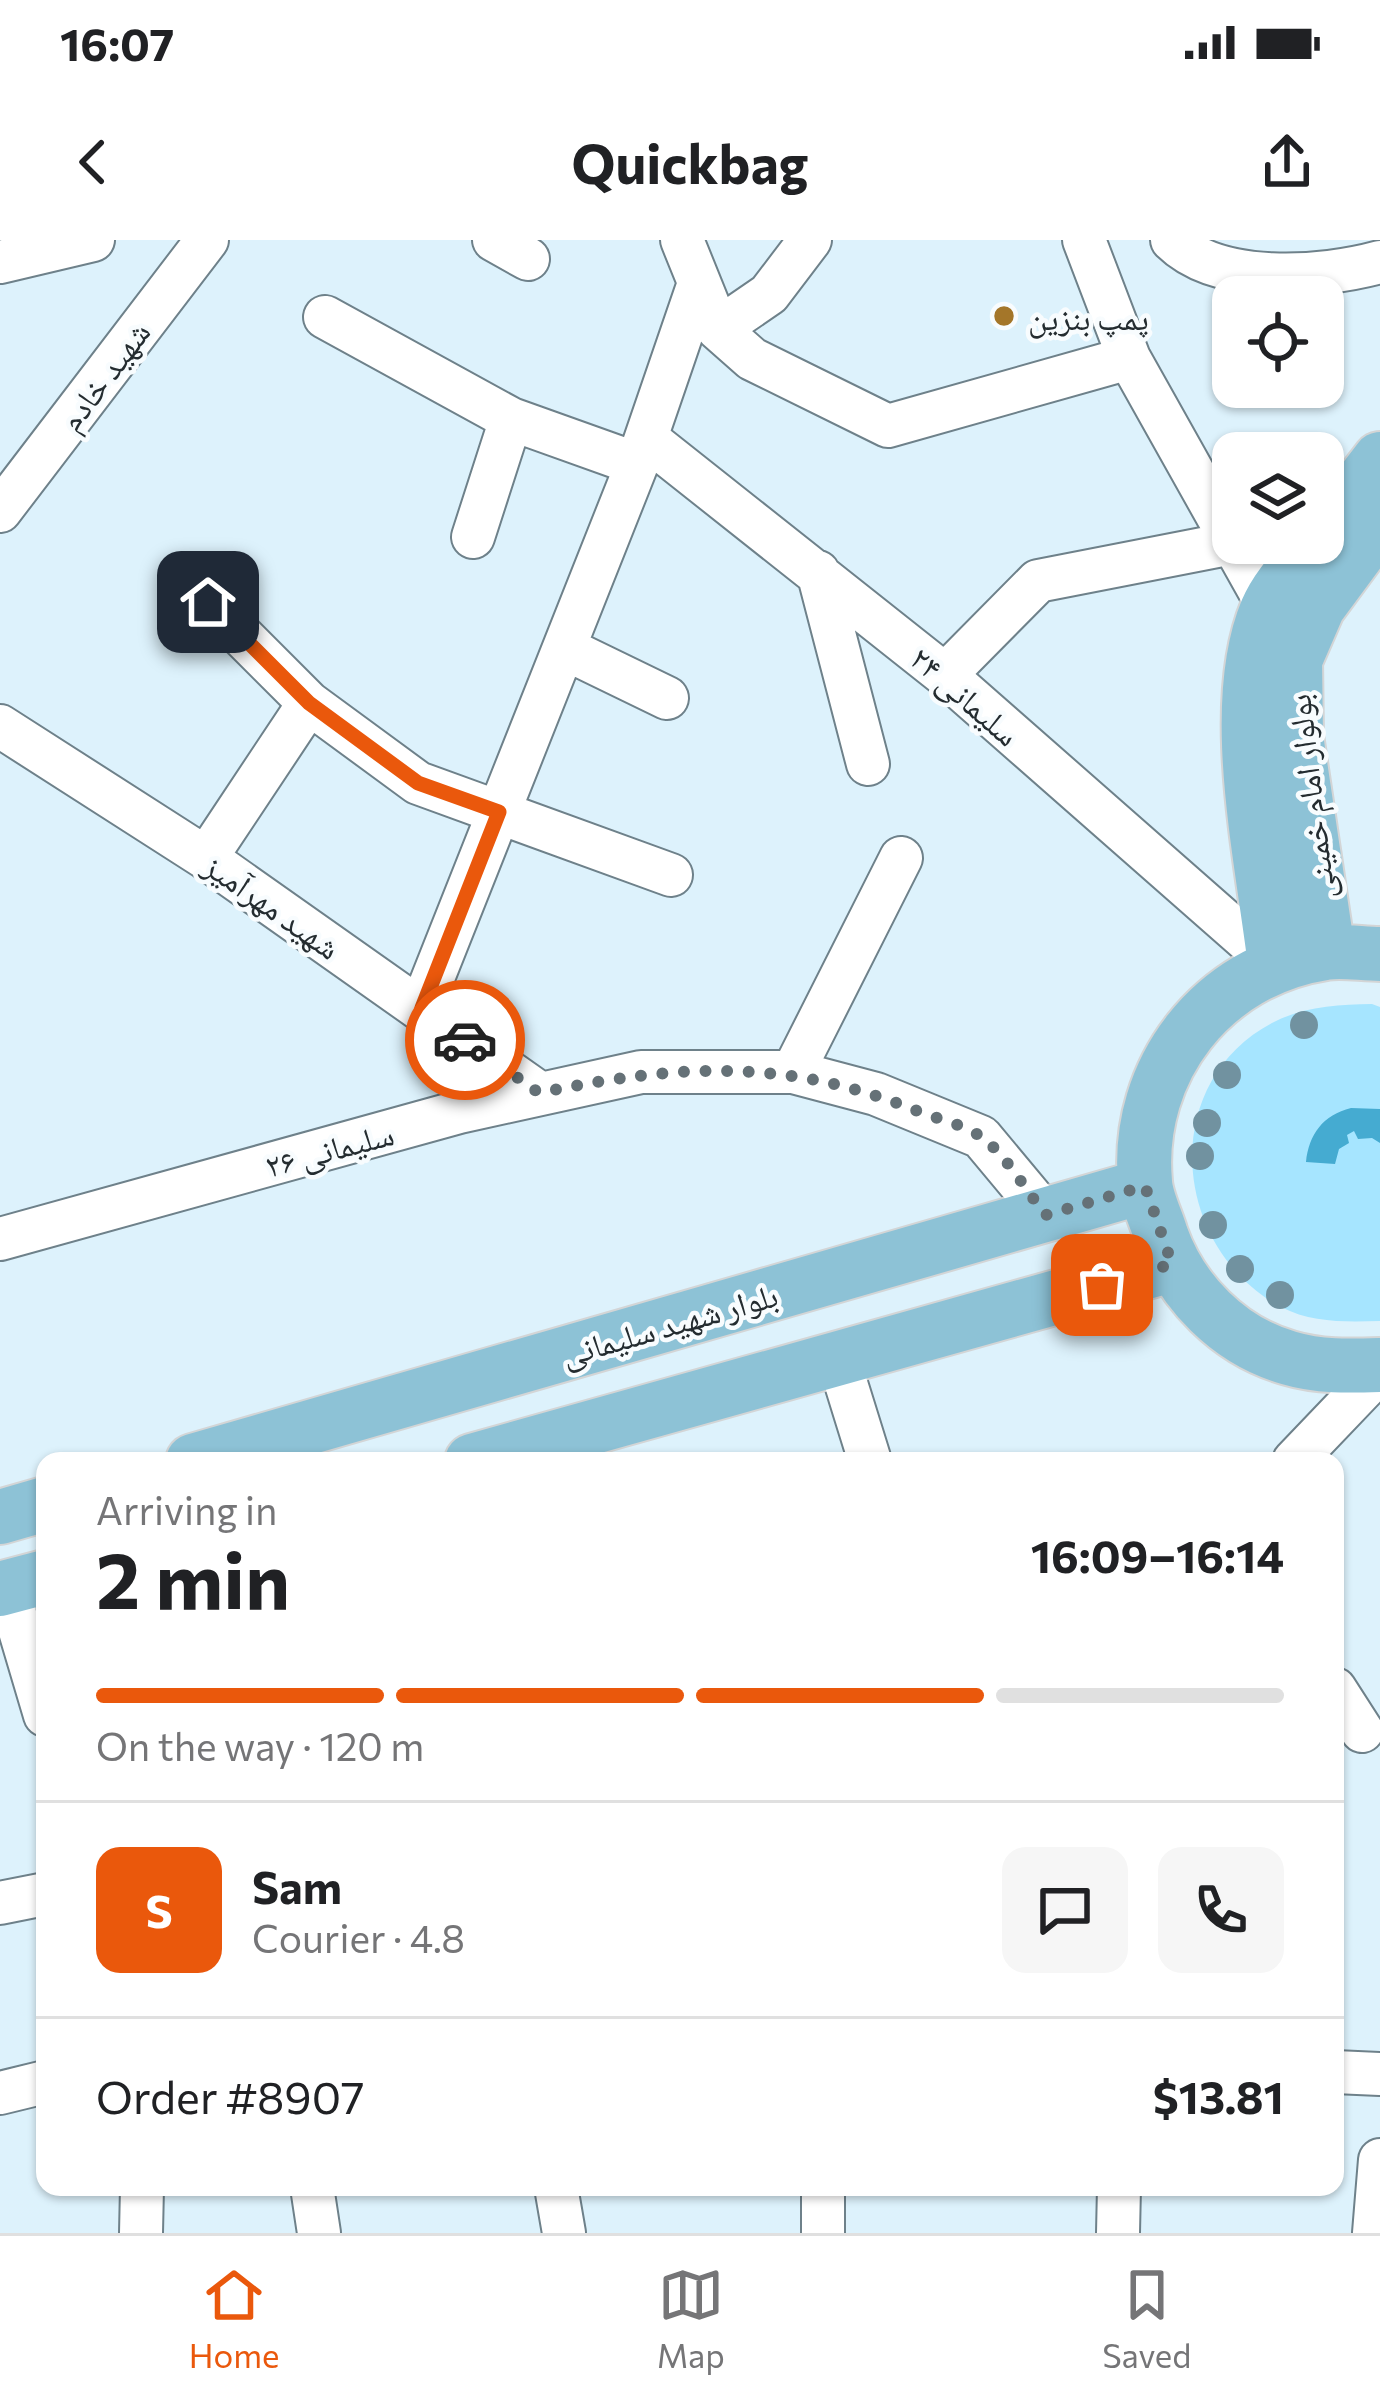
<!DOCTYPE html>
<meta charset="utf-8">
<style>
body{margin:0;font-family:Commissioner,"Noto Naskh Arabic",sans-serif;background:#f6f6f6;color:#202124;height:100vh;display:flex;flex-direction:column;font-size:45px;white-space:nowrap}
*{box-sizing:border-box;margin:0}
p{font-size:39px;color:#757577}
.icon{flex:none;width:66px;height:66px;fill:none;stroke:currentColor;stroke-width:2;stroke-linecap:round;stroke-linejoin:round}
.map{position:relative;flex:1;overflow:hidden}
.panel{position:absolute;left:36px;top:1212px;width:1308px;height:744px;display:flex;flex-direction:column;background:#fff;border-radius:24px;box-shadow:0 3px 9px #0004}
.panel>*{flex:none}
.controls{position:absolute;left:1212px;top:36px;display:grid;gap:24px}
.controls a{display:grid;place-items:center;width:132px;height:132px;border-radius:24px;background:#fff;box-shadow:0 3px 9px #0004;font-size:60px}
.pin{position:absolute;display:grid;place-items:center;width:102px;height:102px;color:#fff;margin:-51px;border-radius:24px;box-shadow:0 6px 18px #0006}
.courier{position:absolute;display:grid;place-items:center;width:120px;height:120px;margin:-60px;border:9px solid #ea580c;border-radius:50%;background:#fff;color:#222;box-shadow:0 3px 15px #0007}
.head em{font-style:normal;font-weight:700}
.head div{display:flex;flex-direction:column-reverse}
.head{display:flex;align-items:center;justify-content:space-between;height:204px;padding:0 60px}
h1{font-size:78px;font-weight:700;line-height:90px}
.bar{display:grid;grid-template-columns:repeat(4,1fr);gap:18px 12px;align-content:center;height:144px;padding:0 60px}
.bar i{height:15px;border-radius:9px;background:#e0e0e0}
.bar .current{background:#ea580c}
.bar p{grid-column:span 4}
.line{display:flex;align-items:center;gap:30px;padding:0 60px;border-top:3px solid #e0e0e0}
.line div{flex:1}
.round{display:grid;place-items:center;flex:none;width:126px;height:126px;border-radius:24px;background:#f6f6f6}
.status{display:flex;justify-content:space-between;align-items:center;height:84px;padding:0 60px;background:#fff;direction:ltr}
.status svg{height:33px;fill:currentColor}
header{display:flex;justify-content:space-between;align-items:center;height:156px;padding:0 60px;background:#fff;font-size:54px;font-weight:700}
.dock{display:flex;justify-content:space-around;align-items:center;height:168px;border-top:3px solid #e0e0e0;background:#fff;font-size:33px;color:#757577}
.dock a{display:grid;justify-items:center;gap:6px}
.dock .current{color:#ea580c}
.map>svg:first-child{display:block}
.green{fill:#a6e5ff}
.water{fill:#45abd1}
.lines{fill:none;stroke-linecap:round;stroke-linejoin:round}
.minor-casing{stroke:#6e818a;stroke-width:46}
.major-casing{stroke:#d3d5d6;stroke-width:58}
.minor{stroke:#fff;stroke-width:42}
.major{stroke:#8dc2d6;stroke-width:54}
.tree{fill:#7192a0}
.done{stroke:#657177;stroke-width:12;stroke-dasharray:0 21.6}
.route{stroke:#ea580c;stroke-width:15}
.poi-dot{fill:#a47629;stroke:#f8fcfe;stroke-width:4.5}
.labels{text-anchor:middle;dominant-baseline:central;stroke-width:9;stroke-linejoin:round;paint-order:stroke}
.poi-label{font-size:33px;fill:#242c30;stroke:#f8fcfe;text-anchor:start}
.street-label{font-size:33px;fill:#242c30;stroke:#f8fcfe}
</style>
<div class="status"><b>16:07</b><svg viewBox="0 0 49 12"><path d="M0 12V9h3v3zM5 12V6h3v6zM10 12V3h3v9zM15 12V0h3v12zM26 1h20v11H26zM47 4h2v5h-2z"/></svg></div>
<header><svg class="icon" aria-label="back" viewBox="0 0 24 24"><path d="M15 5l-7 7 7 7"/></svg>Quickbag<svg class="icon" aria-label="share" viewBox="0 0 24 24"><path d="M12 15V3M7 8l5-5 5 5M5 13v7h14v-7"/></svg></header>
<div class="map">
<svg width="1380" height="1993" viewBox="0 0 1380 1993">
<rect width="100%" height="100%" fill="#ddf2fc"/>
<path class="green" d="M1372,764L1380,767V1081C1346,1082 1312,1083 1281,1067C1171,1008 1157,842 1274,782C1305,766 1338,765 1372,764Z"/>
<path class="water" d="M1351,868L1380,869V903L1372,898L1358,899L1354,891L1347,895L1349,903L1339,909L1335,924L1306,922C1309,894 1323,875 1351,868Z"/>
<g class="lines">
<defs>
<path id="minor" d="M494,0L528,19
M682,0L718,89L752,119L888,186L1129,118
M1084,0L1129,118L1268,366
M1172,0C1219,46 1322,38 1380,22
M0,22L93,0
M325,77L511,179L637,224
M718,89L769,54L810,0
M646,198L945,435L1275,725
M0,271L207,0
M473,297L511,179
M818,332L868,524
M208,362L309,463L418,543L671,635
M564,408L667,458
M945,435L1038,341L1233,303
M0,486L206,618L539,853
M206,618L309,463
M421,768L637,224L698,46
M793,832L901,618
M0,999L459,872L641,832H793L876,854L981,897L1046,975
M839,1121L870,1221
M1294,1221L1380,1131
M7,1347L45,1475
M1335,1449L1362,1491
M0,1663L45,1654
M1335,1832L1380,1834
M0,1853L45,1842
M312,1947L319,1993
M556,1947L564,1993
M823,1947V1993
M141,1993L142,1947
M1118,1993L1119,1947
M1374,1993L1380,1920"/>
<path id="major" d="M1323,293L1380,219
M1328,712L1296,496L1295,420L1318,367L1380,283
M1380,714C1362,714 1342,710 1325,713C1213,730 1135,829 1145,942C1146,959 1156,978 1161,995C1181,1052 1229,1101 1289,1118C1319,1127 1349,1126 1380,1125
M1275,725C1263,622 1227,466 1267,370C1277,346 1300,323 1316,303
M193,1221L1145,946
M472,1221L1171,1025
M0,1277L45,1264
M0,1349L45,1337"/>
</defs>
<use href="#minor" class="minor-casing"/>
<use href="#major" class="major-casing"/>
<use href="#minor" class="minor"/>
<use href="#major" class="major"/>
</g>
<g class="tree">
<circle cx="1304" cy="785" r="14"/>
<circle cx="1227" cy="835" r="14"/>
<circle cx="1207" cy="883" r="14"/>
<circle cx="1200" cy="916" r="14"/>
<circle cx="1213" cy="985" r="14"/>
<circle cx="1240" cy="1029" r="14"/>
<circle cx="1280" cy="1055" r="14"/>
</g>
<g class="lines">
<path class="done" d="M465,800L539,853C678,824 786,817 920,872C939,879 964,885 980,896C1005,913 1026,951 1046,975L1145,946L1172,1024L1102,1045"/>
<path class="route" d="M208,362L309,463L418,543L499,572L422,768L465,800"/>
</g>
<circle class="poi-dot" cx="1004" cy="76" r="12"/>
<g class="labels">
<g class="poi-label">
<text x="1028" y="76">پمپ بنزین</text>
</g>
<g class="street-label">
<text transform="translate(103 135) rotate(-53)">شهید خادم</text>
<text transform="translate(966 455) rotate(41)">سلیمانی ۲۴</text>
<text transform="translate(1309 557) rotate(-97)">بولوار امام خمینی</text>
<text transform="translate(273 665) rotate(35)">شهید مهرآمیز</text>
<text transform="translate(329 908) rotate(-15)">سلیمانی ۲۶</text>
<text transform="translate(669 1083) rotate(-16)">بلوار شهید سلیمانی</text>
</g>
</g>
</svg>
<div class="controls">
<a><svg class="icon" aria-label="locate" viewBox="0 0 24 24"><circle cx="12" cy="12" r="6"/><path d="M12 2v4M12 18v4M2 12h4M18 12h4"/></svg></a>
<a><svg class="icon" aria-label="layers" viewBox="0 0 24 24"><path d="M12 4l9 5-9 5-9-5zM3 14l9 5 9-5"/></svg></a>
</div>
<div class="pin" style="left:1102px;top:1045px;background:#ea580c"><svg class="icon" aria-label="bag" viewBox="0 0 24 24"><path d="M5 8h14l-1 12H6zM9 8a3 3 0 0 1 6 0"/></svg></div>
<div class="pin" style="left:208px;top:362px;background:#1f2937"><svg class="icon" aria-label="home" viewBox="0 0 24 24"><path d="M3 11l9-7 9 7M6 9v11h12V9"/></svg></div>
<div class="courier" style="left:465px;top:800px"><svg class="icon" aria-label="car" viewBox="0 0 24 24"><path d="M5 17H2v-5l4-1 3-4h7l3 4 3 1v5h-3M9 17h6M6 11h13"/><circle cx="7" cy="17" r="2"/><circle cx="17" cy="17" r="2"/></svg></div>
<section class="panel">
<div class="head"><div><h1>2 min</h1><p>Arriving in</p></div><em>16:09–16:14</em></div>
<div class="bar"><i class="current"></i><i class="current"></i><i class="current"></i><i></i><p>On the way · 120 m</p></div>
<div class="line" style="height:216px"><b class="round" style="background:#ea580c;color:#fff">S</b><div><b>Sam</b><p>Courier · 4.8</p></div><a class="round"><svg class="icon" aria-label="chat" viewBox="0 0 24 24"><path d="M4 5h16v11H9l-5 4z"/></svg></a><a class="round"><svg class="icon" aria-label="phone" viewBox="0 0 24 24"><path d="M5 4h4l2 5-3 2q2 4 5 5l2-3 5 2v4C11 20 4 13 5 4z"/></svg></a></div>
<div class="line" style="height:156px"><div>Order #8907</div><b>$13.81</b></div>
</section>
</div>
<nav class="dock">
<a class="current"><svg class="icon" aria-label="home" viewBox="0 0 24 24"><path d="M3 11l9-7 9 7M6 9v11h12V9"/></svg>Home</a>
<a><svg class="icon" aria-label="map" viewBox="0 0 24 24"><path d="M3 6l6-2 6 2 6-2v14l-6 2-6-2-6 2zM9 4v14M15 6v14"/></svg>Map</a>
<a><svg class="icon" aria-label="saved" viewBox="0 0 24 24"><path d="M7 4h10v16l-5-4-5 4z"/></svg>Saved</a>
</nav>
